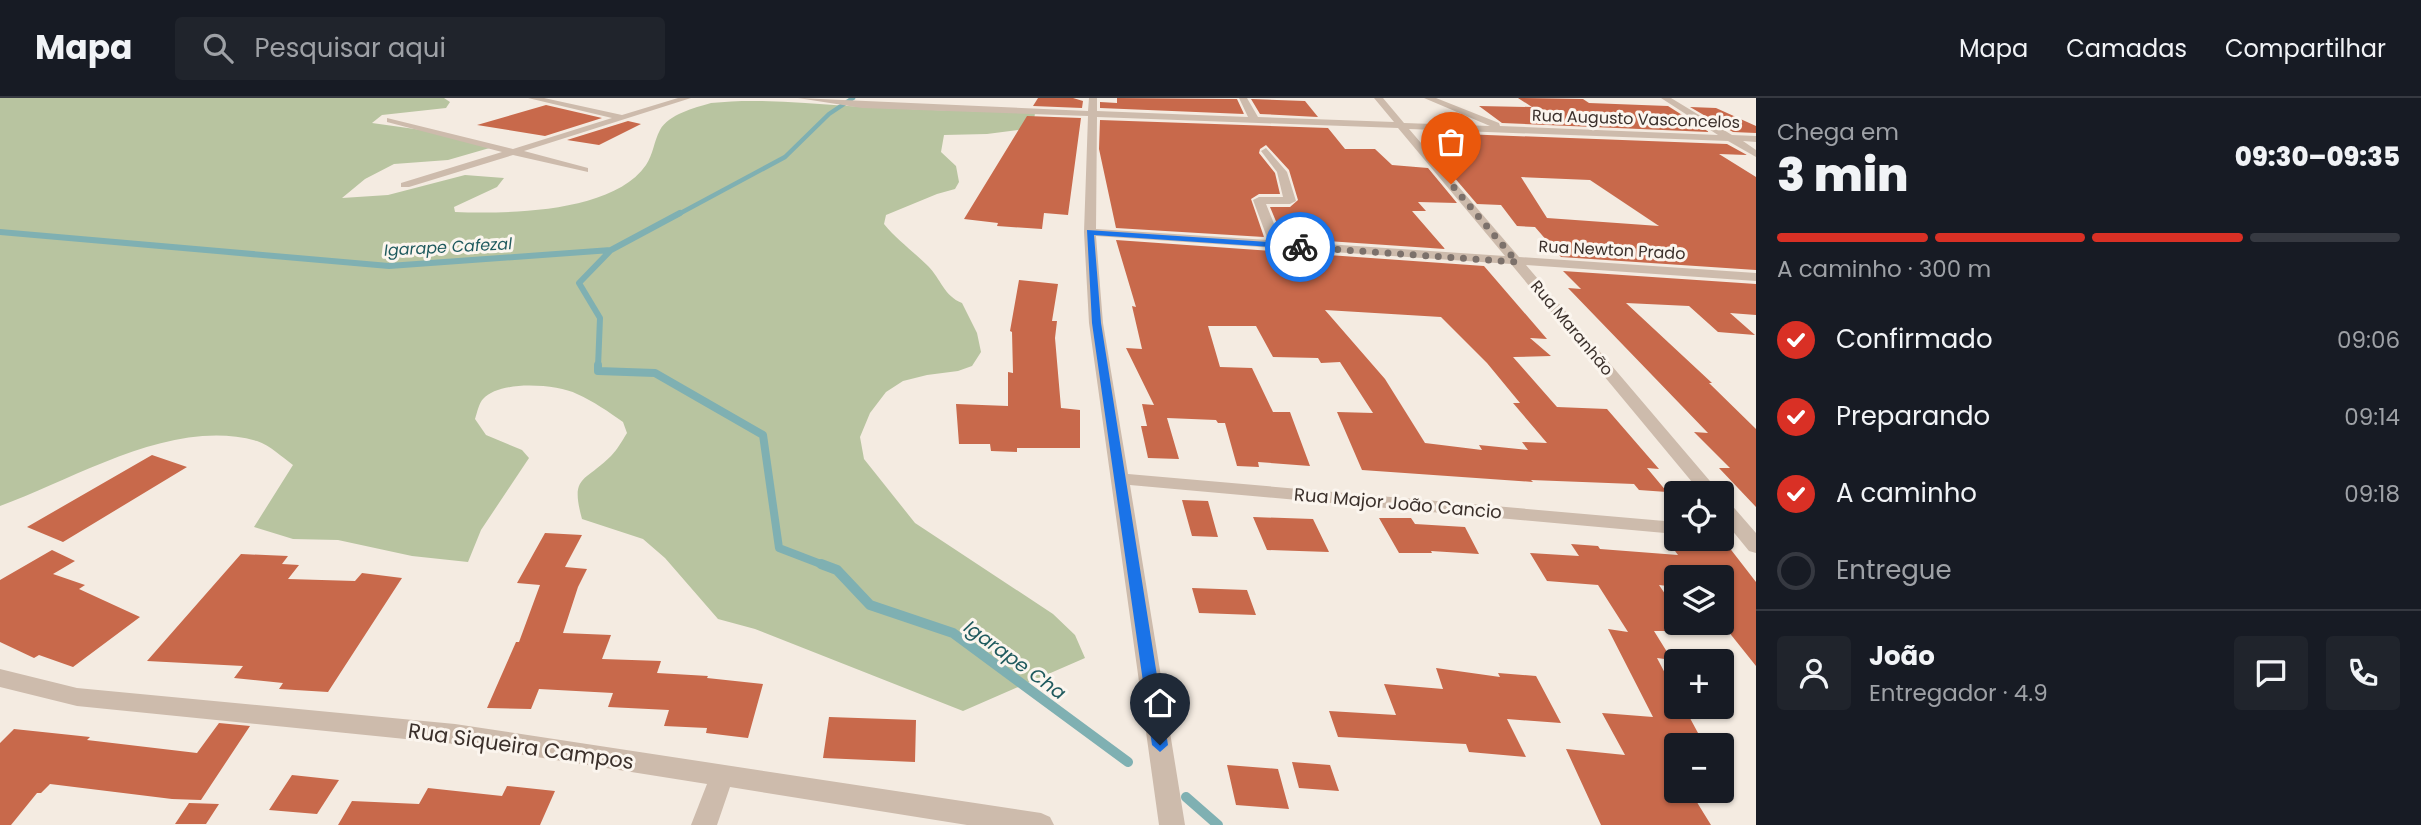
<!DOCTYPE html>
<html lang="pt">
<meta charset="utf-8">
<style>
body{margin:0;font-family:Poppins,sans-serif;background:#20242c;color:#f1f3f6;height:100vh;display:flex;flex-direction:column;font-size:26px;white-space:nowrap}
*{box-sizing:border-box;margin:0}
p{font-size:23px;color:#9ea1a6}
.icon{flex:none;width:38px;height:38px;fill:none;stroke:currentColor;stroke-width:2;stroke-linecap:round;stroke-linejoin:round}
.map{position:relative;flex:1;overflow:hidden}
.panel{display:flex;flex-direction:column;background:#171b24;width:665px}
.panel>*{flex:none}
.fabs{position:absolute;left:1664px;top:383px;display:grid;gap:14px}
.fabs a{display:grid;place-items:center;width:70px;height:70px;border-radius:7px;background:#171b24;box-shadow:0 2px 5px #0004;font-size:35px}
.pin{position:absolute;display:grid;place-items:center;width:60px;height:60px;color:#fff;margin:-72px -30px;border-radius:50% 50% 50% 0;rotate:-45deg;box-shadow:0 0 7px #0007}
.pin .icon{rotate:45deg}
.courier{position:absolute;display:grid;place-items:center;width:70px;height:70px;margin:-35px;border:5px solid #1a73e8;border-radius:50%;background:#fff;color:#222;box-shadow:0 2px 9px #0007}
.overview em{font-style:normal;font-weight:800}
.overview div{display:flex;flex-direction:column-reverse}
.overview{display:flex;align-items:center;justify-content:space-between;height:119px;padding:0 21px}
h1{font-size:46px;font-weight:800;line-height:52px}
.bar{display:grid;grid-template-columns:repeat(4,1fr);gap:10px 7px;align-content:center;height:84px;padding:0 21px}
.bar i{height:9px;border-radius:5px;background:#363941}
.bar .active{background:#d93025}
.bar p{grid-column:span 4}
.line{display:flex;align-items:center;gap:18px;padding:0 21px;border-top:2px solid #363941}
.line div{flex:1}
.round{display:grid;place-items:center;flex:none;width:74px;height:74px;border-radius:7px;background:#20242c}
ol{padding:0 21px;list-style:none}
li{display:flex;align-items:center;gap:21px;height:77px}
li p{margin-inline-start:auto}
li .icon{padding:7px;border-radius:50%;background:#d93025;color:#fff;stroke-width:4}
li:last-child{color:#9ea1a6}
li i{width:38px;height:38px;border:4px solid #363941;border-radius:50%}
header{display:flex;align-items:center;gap:42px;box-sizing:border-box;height:98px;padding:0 35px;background:#171b24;border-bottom:2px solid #363941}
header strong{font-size:33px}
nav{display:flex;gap:38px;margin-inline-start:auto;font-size:24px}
.search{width:490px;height:63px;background:#20242c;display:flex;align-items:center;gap:18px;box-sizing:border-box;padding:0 24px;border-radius:7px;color:#9ea1a6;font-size:26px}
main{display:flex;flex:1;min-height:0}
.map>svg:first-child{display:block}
.green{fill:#b8c4a0}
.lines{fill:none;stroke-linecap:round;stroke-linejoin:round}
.stream-far3{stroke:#7fb0b2;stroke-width:4.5}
.stream-far2{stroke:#7fb0b2;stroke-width:6}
.stream-far1{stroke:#7fb0b2;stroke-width:8}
.stream{stroke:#7fb0b2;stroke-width:10}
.building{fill:#c8694b;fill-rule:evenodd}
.minor{fill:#cdbbac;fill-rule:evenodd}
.route{fill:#1a73e8}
.done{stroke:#7c716b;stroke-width:7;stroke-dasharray:0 12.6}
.labels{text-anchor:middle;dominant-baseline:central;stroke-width:6;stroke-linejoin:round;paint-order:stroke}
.far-street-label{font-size:16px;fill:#3b302b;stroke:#fbf5ee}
.far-water-label{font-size:16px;font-style:italic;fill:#1f5a5e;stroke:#fbf5ee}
.street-label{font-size:18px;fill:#3b302b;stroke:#fbf5ee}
.water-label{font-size:19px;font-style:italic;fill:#1f5a5e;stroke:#fbf5ee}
.near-street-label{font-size:21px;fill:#3b302b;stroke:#fbf5ee}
</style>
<header>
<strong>Mapa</strong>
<div class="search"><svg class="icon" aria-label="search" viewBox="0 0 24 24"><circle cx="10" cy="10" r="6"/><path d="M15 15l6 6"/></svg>Pesquisar aqui</div>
<nav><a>Mapa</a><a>Camadas</a><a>Compartilhar</a></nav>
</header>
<main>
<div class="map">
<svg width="1756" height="727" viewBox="0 0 1756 727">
<rect width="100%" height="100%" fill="#f4ebe1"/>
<path class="green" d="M0,0H444L450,4L446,10L382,17L372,25L422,32L493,49L448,62L394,66L365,81L342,100L388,97L465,77L504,80L497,89L454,109L455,114C507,116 613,115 646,67C653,57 654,43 660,32C669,16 694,10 711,5C755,0 803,5 848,8C910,12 973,13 1035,15L1033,30L987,36L944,37L941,54L956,68L959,84L955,91L937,96L886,117L884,126C897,142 914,154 928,168C941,181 944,198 962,205L977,235L981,254L972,268L958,273L927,277L903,283L886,294L870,315L860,339L864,361L915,425L1053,516L1075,537L1085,560L963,613L755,531L718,521L665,460L643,441L582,421C570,377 584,385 611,358C617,352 622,343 627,335L623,324C609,314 593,303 577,296C556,286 500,282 483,301C479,305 477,315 475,321L486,337L522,352L529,360L481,432L468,464L412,458L338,442L293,441L254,429L293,367C283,360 270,347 257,343C173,319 77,380 0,408Z"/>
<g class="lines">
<path class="stream-far3" d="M677,117L785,59L829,16L853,0"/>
<path class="stream-far2" d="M0,134L389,168L611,152L680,115
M598,269L600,220L579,185L611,152"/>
<path class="stream-far1" d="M598,267V273L655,275L763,337L779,450L826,468"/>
<path class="stream" d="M821,466L837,472L870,507L953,535L1128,664
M1186,699L1218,727"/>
</g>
<path class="building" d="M1038,0H1073L1083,3L1082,10L1033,8Z
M1117,0L1237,1L1244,16L1100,10V4L1117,5Z
M1518,0L1583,1L1589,5L1668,8L1709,34L1502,25L1479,8L1532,9Z
M1251,1L1305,3L1318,19L1260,16Z
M546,7L602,20L545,38L477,27Z
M1690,9L1716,10L1756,28V35L1733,34Z
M1027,18L1081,20L1068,117L1044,115L1042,131L997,128L998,125L964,121Z
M1100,22L1328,30L1345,51H1375L1392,67L1428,70L1457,105L1418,104L1426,113H1412L1445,151L1283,140L1270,109H1290L1298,102L1289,72L1266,47L1260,51L1259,55L1275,75L1280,96H1259L1251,101L1264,139L1116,130L1099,51Z
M628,23L641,26L599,47L567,42Z
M1462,36L1727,46L1747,57L1719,56L1756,79V172L1561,159L1535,129L1517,128L1501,107L1477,106L1447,71L1462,72L1433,37L1464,39ZM1521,79L1590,82L1659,128L1547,120Z
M1116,142L1484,168L1547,241L1530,240L1551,258L1513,259L1557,309L1607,311L1659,371L1647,370L1667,394L1639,392L1634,386L1531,382L1533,384L1362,372L1337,314L1373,315L1340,264L1321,265L1318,260L1273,259L1256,228H1208L1220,269L1252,270L1273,314H1290L1310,368L1258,364L1259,369L1237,368L1225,325H1218L1216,322L1167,320L1179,361L1148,360L1141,328H1147L1142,306L1154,307L1126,250L1142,251L1132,208L1136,209ZM1325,212L1441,219L1487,265L1520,305H1513L1547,345L1522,344L1528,352L1479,347L1482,352L1425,345L1385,281Z
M1563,173L1756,186V217L1730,215L1755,237L1718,234L1689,208L1626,205L1712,285H1709L1756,331V409L1719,370H1730L1694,334L1708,335L1568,190L1581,191Z
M1019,182L1058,186L1052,223H1057L1055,240L1061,310L1080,312V350H1017V354L991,353L990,346H959L956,306L1008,308V274L1013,275L1012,234L1010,233Z
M152,357L187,369L63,444L27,429Z
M1182,402L1208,403L1218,439L1192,438Z
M1253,419L1313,421L1329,454L1267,452Z
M1379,420H1411L1415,426L1465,429L1479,456L1431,453L1432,455H1399Z
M545,435L582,437L565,469L587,471L578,489L563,535L611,537L602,561L661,563L657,575L708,578L707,580L763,586L748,640L706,635L707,630L664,628L669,612L608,609L613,595L539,591L531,611L487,610L516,544H519L540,487L517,485Z
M1664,438L1725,444L1756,484V568L1728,533H1722V480H1676V489L1659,487L1676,512V525H1686L1692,533H1654L1672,562L1657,560L1676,596V609H1684L1705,648H1676V693H1690L1711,727H1601L1566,651L1625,657L1602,615L1653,619L1608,531L1628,534L1598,487L1547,483L1530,455L1579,458L1571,446L1598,448L1600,451L1678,457Z
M52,452L75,463L53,476L85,487L79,491L140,519L73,569L39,557L34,560L0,544V482Z
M241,456L288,458L282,466L299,467L288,481L355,483L362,475L402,480L328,594L279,591L283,585L234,580L243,568L147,563Z
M1192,490L1247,492L1256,517L1199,515Z
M1436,570L1500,579L1498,575L1536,578L1561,625L1507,621L1526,659L1469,654L1466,646L1338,639L1329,613L1396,617L1384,586L1443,591Z
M829,619L916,622L915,664L823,660Z
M219,625L250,628L201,702L172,701L50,686L41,695H37L11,727H0V645L14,631L90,639L87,642L197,655Z
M1292,664L1330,667L1339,693L1299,690Z
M1227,667L1278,671L1289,711L1236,707Z
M292,677L339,682L317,716L269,712Z
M507,688L555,693L540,727H338L352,703L419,706L428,690L502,698Z
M189,705L219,706L206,726H175Z"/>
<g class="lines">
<path class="minor" d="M528,0H544L622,17L678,0H691L524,53L588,70V74L513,57L409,89H401V85L502,54L387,24V20L513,51L612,20Z
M798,0L1088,13L1089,0H1097V13L1248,19L1239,0H1247L1258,19L1394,24L1374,0H1383L1404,25L1490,28L1424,0H1436L1499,25L1500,28L1718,37L1661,0H1671L1732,37L1756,38V44L1743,43L1756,52V59L1728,43L1409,31L1519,159L1756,175V183L1526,167L1721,396H1702L1511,166L1096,138L1103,225L1128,376L1676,424V436L1130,387L1185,727H1159L1089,225L1084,134L1088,18L862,10ZM1097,19L1398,30L1505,158L1281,143L1266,106H1290L1296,103L1287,74L1266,50L1261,53L1277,74L1283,99H1259L1253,102L1268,142L1096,131Z
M1722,402L1729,404L1756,435V455L1749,453L1722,420Z
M0,571L77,590L455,626L1041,715L1050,719L1054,727H967L730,689L717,727H691L707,686L455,646L77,608L0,589Z"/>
</g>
<path class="route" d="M1087,132L1300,146L1304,149L1300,151L1094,137L1101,225L1168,647L1160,654L1152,647L1092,225Z"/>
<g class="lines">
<path class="done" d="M1300,149L1517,164L1451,86"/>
</g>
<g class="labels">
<g class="far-street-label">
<text transform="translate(1636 21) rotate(2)">Rua Augusto Vasconcelos</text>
<text transform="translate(1612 152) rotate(3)">Rua Newton Prado</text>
<text transform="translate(1572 230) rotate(50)">Rua Maranhão</text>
</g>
<g class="far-water-label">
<text transform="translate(448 149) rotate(-3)">Igarape Cafezal</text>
</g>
<g class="street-label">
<text transform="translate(1398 405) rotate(5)">Rua Major João Cancio</text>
</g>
<g class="water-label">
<text transform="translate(1015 562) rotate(36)">Igarape Cha</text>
</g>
<g class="near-street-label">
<text transform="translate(521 648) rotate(8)">Rua Siqueira Campos</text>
</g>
</g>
</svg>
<div class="fabs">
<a><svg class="icon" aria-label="locate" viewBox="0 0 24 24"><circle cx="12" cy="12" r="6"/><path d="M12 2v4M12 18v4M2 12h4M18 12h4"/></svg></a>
<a><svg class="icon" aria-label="layers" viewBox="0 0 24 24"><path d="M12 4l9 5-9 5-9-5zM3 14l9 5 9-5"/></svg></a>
<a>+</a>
<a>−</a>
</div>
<div class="pin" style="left:1451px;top:86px;background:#ea580c"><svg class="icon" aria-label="bag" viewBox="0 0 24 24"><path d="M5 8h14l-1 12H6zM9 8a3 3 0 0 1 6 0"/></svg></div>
<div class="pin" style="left:1160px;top:647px;background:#1f2937"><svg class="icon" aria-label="home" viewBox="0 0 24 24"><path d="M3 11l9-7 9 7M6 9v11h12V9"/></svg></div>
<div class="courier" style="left:1300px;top:149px"><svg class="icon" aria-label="bike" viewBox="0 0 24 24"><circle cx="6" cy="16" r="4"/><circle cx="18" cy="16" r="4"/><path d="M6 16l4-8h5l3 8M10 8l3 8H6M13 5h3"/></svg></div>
</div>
<section class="panel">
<div class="overview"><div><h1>3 min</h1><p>Chega em</p></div><em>09:30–09:35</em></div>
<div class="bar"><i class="active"></i><i class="active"></i><i class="active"></i><i></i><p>A caminho · 300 m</p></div>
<ol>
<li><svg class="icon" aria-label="check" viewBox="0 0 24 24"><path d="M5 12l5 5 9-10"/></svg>Confirmado<p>09:06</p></li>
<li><svg class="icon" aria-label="check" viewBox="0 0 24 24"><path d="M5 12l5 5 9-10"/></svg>Preparando<p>09:14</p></li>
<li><svg class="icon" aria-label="check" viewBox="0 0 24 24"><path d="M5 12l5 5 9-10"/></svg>A caminho<p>09:18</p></li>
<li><i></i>Entregue</li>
</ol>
<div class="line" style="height:126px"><a class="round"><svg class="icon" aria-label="person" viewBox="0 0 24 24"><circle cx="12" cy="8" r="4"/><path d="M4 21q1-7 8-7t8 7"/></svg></a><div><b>João</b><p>Entregador · 4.9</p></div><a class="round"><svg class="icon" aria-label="chat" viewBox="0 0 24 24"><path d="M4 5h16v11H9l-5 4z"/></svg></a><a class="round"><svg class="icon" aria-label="phone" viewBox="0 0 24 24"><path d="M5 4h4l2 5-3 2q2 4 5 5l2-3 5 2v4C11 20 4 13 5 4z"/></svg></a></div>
</section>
</main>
